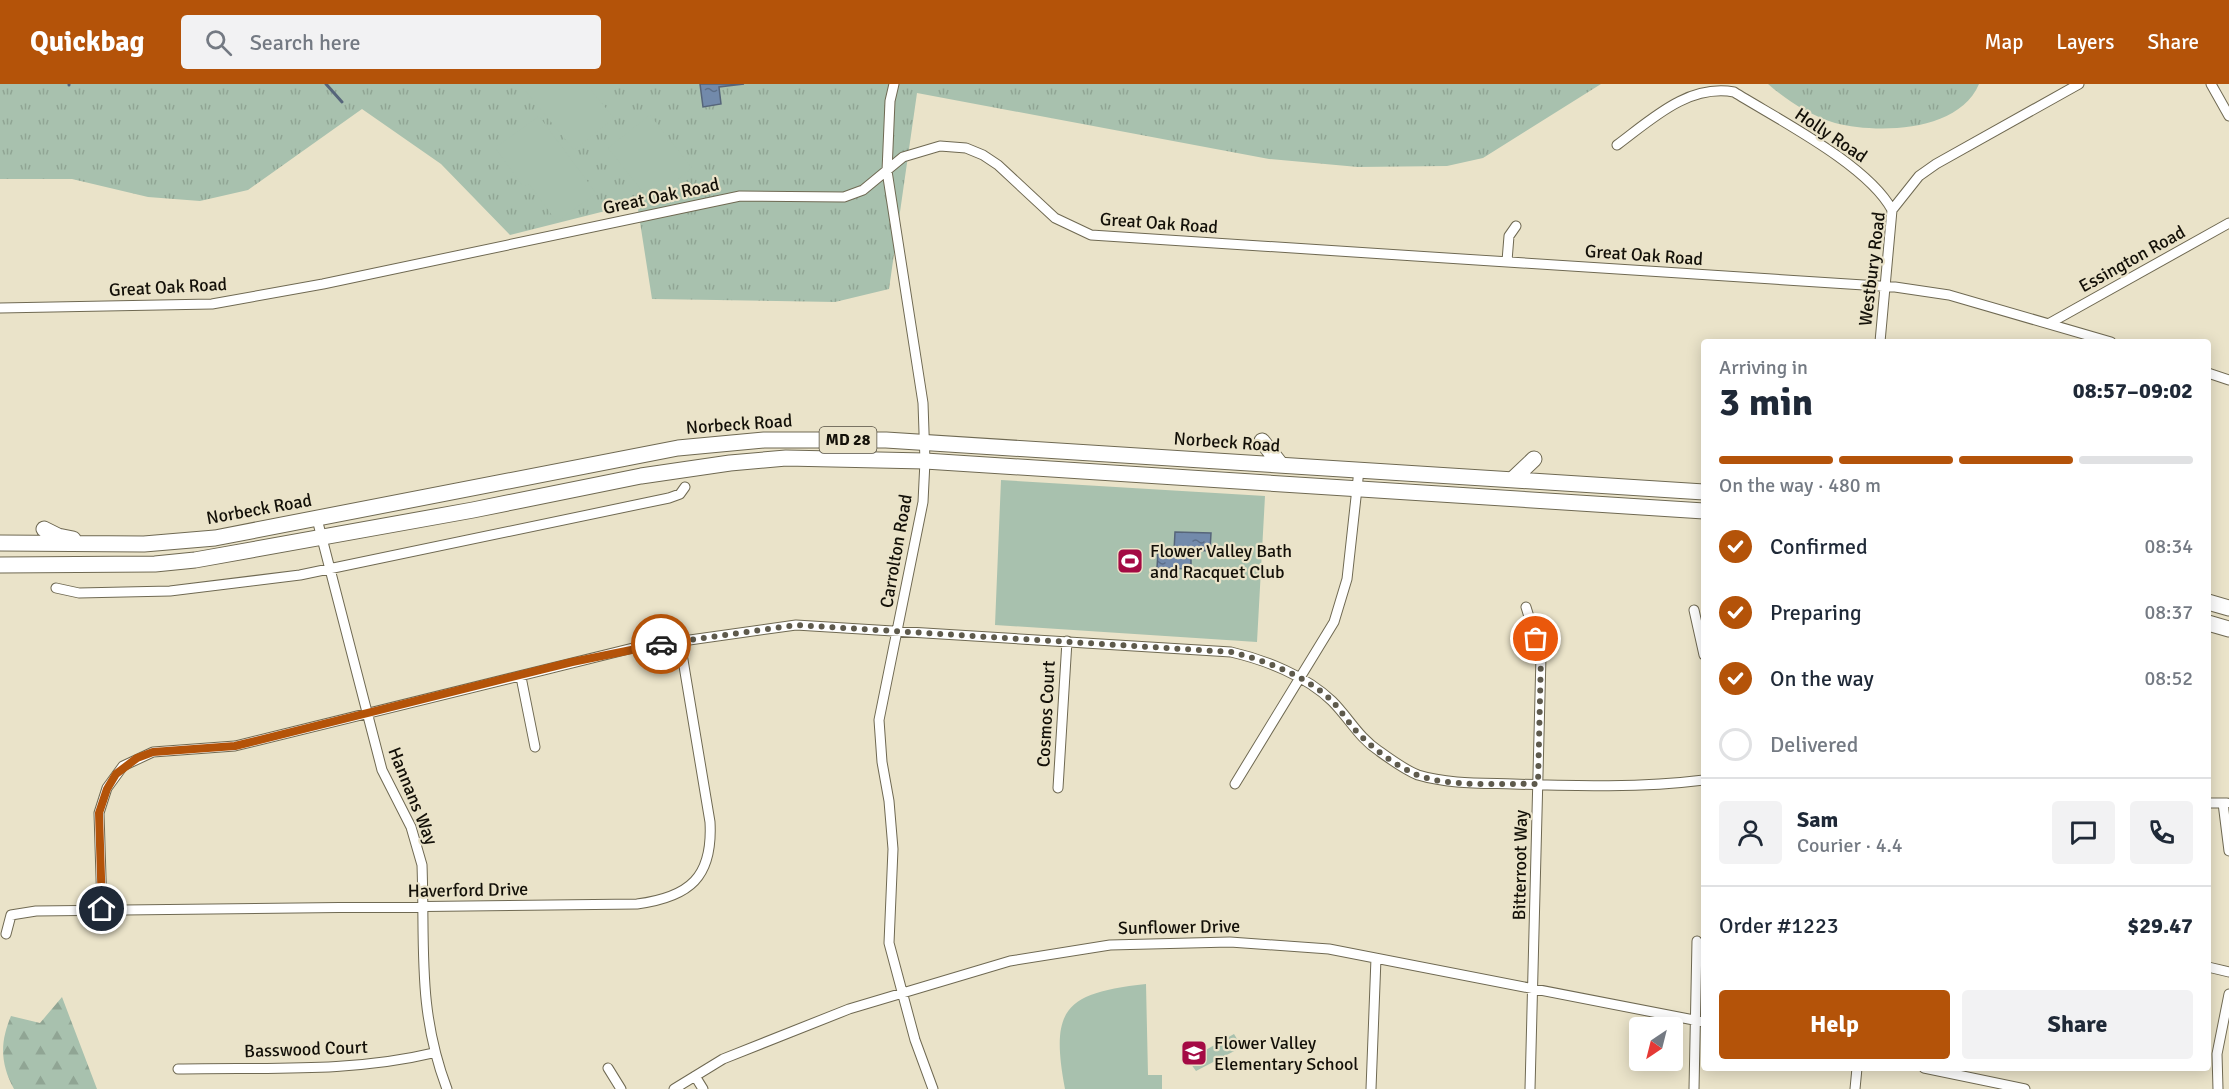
<!DOCTYPE html>
<meta charset="utf-8">
<style>
body{margin:0;font-family:Signika,sans-serif;background:#f2f2f3;color:#1f2937;height:100vh;display:flex;flex-direction:column;font-size:22px;white-space:nowrap}
*{box-sizing:border-box;margin:0}
p{font-size:20px;color:#747a83}
.icon{flex:none;width:33px;height:33px;fill:none;stroke:currentColor;stroke-width:2;stroke-linecap:round;stroke-linejoin:round}
.map{position:relative;flex:1;overflow:hidden}
.details{position:absolute;left:1701px;top:255px;width:510px;height:732px;display:flex;flex-direction:column;background:#fff;border-radius:6px;box-shadow:0 3px 15px #0003}
.details>*{flex:none}
.needle{width:39px;rotate:215deg}
.controls{position:absolute;left:1629px;top:933px;display:grid;gap:12px}
.controls a{display:grid;place-items:center;width:54px;height:54px;border-radius:6px;background:#fff;box-shadow:0 3px 15px #0003;font-size:30px}
.pin{position:absolute;display:grid;place-items:center;width:51px;height:51px;color:#fff;margin:-26px;border:3px solid #fff;border-radius:50%;box-shadow:0 2px 6px #0007}
.courier{position:absolute;display:grid;place-items:center;width:60px;height:60px;margin:-30px;border:4px solid #b45309;border-radius:50%;background:#fff;color:#222;box-shadow:0 2px 8px #0007}
.head em{font-style:normal;font-weight:700}
.head div{display:flex;flex-direction:column-reverse}
.head{display:flex;align-items:center;justify-content:space-between;height:102px;padding:0 18px}
h1{font-size:39px;font-weight:700;line-height:45px}
.bar{display:grid;grid-template-columns:repeat(4,1fr);gap:9px 6px;align-content:center;height:72px;padding:0 18px}
.bar i{height:8px;border-radius:4px;background:#e0e1e3}
.bar .selected{background:#b45309}
.bar p{grid-column:span 4}
.line{display:flex;align-items:center;gap:15px;padding:0 18px;border-top:2px solid #e0e1e3}
.line div{flex:1}
.round{display:grid;place-items:center;flex:none;width:63px;height:63px;border-radius:6px;background:#f2f2f3}
ol{padding:0 18px;list-style:none}
li{display:flex;align-items:center;gap:18px;height:66px}
li p{margin-inline-start:auto}
li .icon{padding:6px;border-radius:50%;background:#b45309;color:#fff;stroke-width:4}
li:last-child{color:#747a83}
li i{width:33px;height:33px;border:3px solid #e0e1e3;border-radius:50%}
.action{display:flex;gap:12px;margin-top:auto;padding:12px 18px}
.action a{flex:1;height:69px;border-radius:6px;background:#b45309;color:#fff;font-size:24px;font-weight:700;line-height:69px;text-align:center}
.action a+a{background:#f2f2f3;color:#1f2937}
header{display:flex;align-items:center;gap:36px;box-sizing:border-box;height:84px;padding:0 30px;background:#b45309;color:#fff}
header strong{font-size:28px}
nav{display:flex;gap:33px;margin-inline-start:auto;font-size:21px}
.search{width:420px;height:54px;background:#f2f2f3;display:flex;align-items:center;gap:15px;box-sizing:border-box;padding:0 21px;border-radius:6px;color:#747a83;font-size:22px}
.map>svg:first-child{display:block}
.grass{fill:url(#grass-tufts)}
.forest{fill:url(#forest-firs)}
.green{fill:#a8c1ae}
.water{fill:url(#water-ripples);stroke:#56657a;stroke-width:1.5}
.lines{fill:none;stroke-linecap:round;stroke-linejoin:round}
.stream{stroke:#56657a;stroke-width:3}
.street-casing{stroke:#6f6952;stroke-width:11}
.primary-casing{stroke:#6f6952;stroke-width:17}
.street{stroke:#fff;stroke-width:9}
.primary{stroke:#fff;stroke-width:15}
.done{stroke:#5e5a4c;stroke-width:6;stroke-dasharray:0 10.8}
.route{stroke:#b45309;stroke-width:8}
.labels{text-anchor:middle;dominant-baseline:central;stroke-width:4.5;stroke-linejoin:round;paint-order:stroke}
.shield{fill:#eae3c9;stroke:#544f42;stroke-width:1.5}
.shield-label{font-size:16px;font-weight:bold;fill:#131008}
.street-label{font-size:18px;fill:#131008;stroke:#eae3c9}
.poi-label{font-size:18px;fill:#131008;stroke:#eae3c9;text-anchor:start}
</style>
<header>
<strong>Quickbag</strong>
<div class="search"><svg class="icon" aria-label="search" viewBox="0 0 24 24"><circle cx="10" cy="10" r="6"/><path d="M15 15l6 6"/></svg>Search here</div>
<nav><a>Map</a><a>Layers</a><a>Share</a></nav>
</header>
<div class="map">
<svg width="2229" height="1005" viewBox="0 0 2229 1005">
<defs>
<pattern id="grass-tufts" width="24" height="20" patternUnits="userSpaceOnUse" patternTransform="scale(1.5)"><rect width="24" height="20" fill="#a8c1ae"/><path d="M3 7l-1-3M5 7V3M7 7l1-3M15 17l-1-3M17 17v-4M19 17l1-3" fill="none" stroke="#90a594"/></pattern>
<pattern id="forest-firs" width="22" height="20" patternUnits="userSpaceOnUse" patternTransform="scale(1.5)"><rect width="22" height="20" fill="#a8c1ae"/><path d="M5 1l3.5 6h-7zM16 11l3.5 6h-7z" fill="#90a594"/></pattern>
<pattern id="water-ripples" width="26" height="14" patternUnits="userSpaceOnUse" patternTransform="scale(1.5)"><rect width="26" height="14" fill="#728aab"/><path d="M2 4q2-2 4 0t4 0M15 11q2-2 4 0t4 0" fill="none" stroke="#5c6f89"/></pattern>
</defs>
<rect width="100%" height="100%" fill="#eae3c9"/>
<path class="grass" d="M0,0H1601L1483,74L1447,82L1358,83L1269,75L917,9L889,205L835,218L652,215L637,119L510,151L441,80L362,25L248,106L200,117L148,113L72,95H0Z
M1768,0H1979C1959,48 1878,50 1835,39C1811,32 1786,16 1768,0Z"/>
<path class="forest" d="M62,913L97,1005H14C0,979 0,958 11,932L40,939Z"/>
<path class="green" d="M520,0H586L614,34L574,66Z
M650,31L692,84L650,117L608,64Z
M539,32L596,109L557,138L529,100L523,102L495,64Z
M1001,396L1265,412L1257,558L995,541Z
M1146,900L1148,991H1162V1005H1065C1050,925 1064,909 1146,900Z
M1234,950L1242,963L1196,987L1188,976Z"/>
<path class="water" d="M700,0H744L719,3L721,20L703,23Z
M1175,448L1211,449L1210,467L1191,466V485L1157,484L1158,467H1174Z"/>
<g class="lines">
<path class="stream" d="M326,0L342,18
M69,1V0"/>
<defs>
<path id="street" d="M894,0L890,17L887,87L923,319L925,377L923,418L879,636L882,678L889,717L893,765L889,859L915,956L933,1005
M2211,0L2229,32
M1617,61C1652,35 1688,0 1734,8C1779,36 1868,81 1892,126
M1507,177L1509,152L1516,142
M0,224L212,220L323,200L740,112L844,113L863,106L903,73L940,62L966,64L983,71L998,81L1055,134L1091,151L1895,203L1949,211L2111,258
M2050,239L2229,139
M1880,258L1892,126L1919,92L1936,80L2079,0
M2208,289L2229,296
M317,435L382,686L411,743L422,781C425,863 417,926 447,1005
M56,504L79,509L170,507L300,491L669,414L680,410L685,403
M1526,523L1541,572L1530,1005
M1694,526L1704,571
M521,593L535,663
M1235,700L1334,538L1347,495L1359,386
M1058,704L1067,557
M2208,719H2227
M2223,719L2229,767
M102,825L99,729L107,704L123,682L153,668L235,662L633,564L796,541L1231,568C1266,576 1306,592 1332,617C1349,634 1359,654 1379,667C1390,675 1405,686 1418,691C1448,700 1481,699 1513,700C1577,702 1641,704 1704,696
M6,850L11,831L36,827L637,820C690,813 713,793 710,738L680,558
M2208,883L2229,888
M608,984L621,1005
M1924,984L2025,1005
M178,985C263,983 350,989 433,969
M695,992L703,1005
M674,1005L723,975L849,925L1010,877L1110,861L1230,858L1329,865L1704,938
M1371,1005L1376,874
M1694,1005L1697,857
M1855,1005L1857,984
M2218,1005L2217,970L2229,910"/>
<path id="primary" d="M1262,357L1281,381
M1513,395L1534,375
M44,445L58,452L73,455
M0,459L144,460L215,454L678,364L764,356H886L1704,408
M0,481L155,480L195,476L473,426L641,392L730,379L786,374L925,377L1704,427
M2208,518L2229,524
M2208,539L2229,545"/>
</defs>
<use href="#street" class="street-casing"/>
<use href="#primary" class="primary-casing"/>
<use href="#street" class="street"/>
<use href="#primary" class="primary"/>
</g>
<g class="lines">
<path class="done" d="M661,560L796,541L1231,568C1264,576 1309,593 1333,618C1343,629 1351,643 1362,653C1376,667 1397,682 1415,690C1447,704 1502,699 1538,700L1541,572L1536,555"/>
<path class="route" d="M102,825L99,729L107,705L116,690L137,674L153,668L235,662L572,578L661,560"/>
</g>
<defs>
<symbol id="stadium-square" viewBox="-11 -11 22 22"><rect x="-9" y="-9" width="18" height="18" rx="4" fill="#a40a44" stroke="#eae3c9"/><path d="M0-5a6.5 5 0 1 0 0 10a6.5 5 0 1 0 0-10ZM-3.5-1.8h7v3.6h-7Z" fill="#fff"/></symbol>
<symbol id="school-square" viewBox="-11 -11 22 22"><rect x="-9" y="-9" width="18" height="18" rx="4" fill="#a40a44" stroke="#eae3c9"/><path d="M0-5L7-2L0 1L-7-2ZM-4 1L0 2.5L4 1V4Q0 6-4 4Z" fill="#fff"/></symbol>
</defs>
<g fill-rule="evenodd">
<use href="#stadium-square" x="1115" y="462" width="30" height="30"/>
<use href="#school-square" x="1179" y="954" width="30" height="30"/>
</g>
<g class="labels">
<rect class="shield" x="819.5" y="343" width="57" height="26" rx="4.5"/>
<g class="shield-label">
<text x="848" y="356">MD 28</text>
</g>
<g class="street-label">
<text transform="translate(1831 51) rotate(34)">Holly Road</text>
<text transform="translate(661 112) rotate(-12)">Great Oak Road</text>
<text transform="translate(1159 139) rotate(4)">Great Oak Road</text>
<text transform="translate(1644 171) rotate(4)">Great Oak Road</text>
<text transform="translate(2132 175) rotate(-29)">Essington Road</text>
<text transform="translate(1872 185) rotate(-83)">Westbury Road</text>
<text transform="translate(168 203) rotate(-3)">Great Oak Road</text>
<text transform="translate(739 340) rotate(-4)">Norbeck Road</text>
<text transform="translate(1227 358) rotate(4)">Norbeck Road</text>
<text transform="translate(259 425) rotate(-10)">Norbeck Road</text>
<text transform="translate(896 467) rotate(-80)">Carrolton Road</text>
<text transform="translate(1046 630) rotate(-87)">Cosmos Court</text>
<text transform="translate(413 712) rotate(68)">Hannans Way</text>
<text transform="translate(1520 781) rotate(-89)">Bitterroot Way</text>
<text transform="translate(468 806) rotate(-1)">Haverford Drive</text>
<text transform="translate(1179 843) rotate(-1)">Sunflower Drive</text>
<text transform="translate(306 965) rotate(-2)">Basswood Court</text>
</g>
<g class="poi-label">
<text x="1150" y="467">Flower Valley Bath<tspan x="1150" dy="21">and Racquet Club</tspan></text>
<text x="1214" y="959">Flower Valley<tspan x="1214" dy="21">Elementary School</tspan></text>
</g>
</g>
</svg>
<div class="controls">
<a><svg class="needle" viewBox="-14 -14 28 28"><path d="M0-13l5 13h-10z" fill="#e53935"/><path d="M0 13l5-13h-10z" fill="#747a83"/></svg></a>
</div>
<div class="pin" style="left:1536px;top:555px;background:#ea580c"><svg class="icon" aria-label="bag" viewBox="0 0 24 24"><path d="M5 8h14l-1 12H6zM9 8a3 3 0 0 1 6 0"/></svg></div>
<div class="pin" style="left:102px;top:825px;background:#1f2937"><svg class="icon" aria-label="home" viewBox="0 0 24 24"><path d="M3 11l9-7 9 7M6 9v11h12V9"/></svg></div>
<div class="courier" style="left:661px;top:560px"><svg class="icon" aria-label="car" viewBox="0 0 24 24"><path d="M5 17H2v-5l4-1 3-4h7l3 4 3 1v5h-3M9 17h6M6 11h13"/><circle cx="7" cy="17" r="2"/><circle cx="17" cy="17" r="2"/></svg></div>
<section class="details">
<div class="head"><div><h1>3 min</h1><p>Arriving in</p></div><em>08:57–09:02</em></div>
<div class="bar"><i class="selected"></i><i class="selected"></i><i class="selected"></i><i></i><p>On the way · 480 m</p></div>
<ol>
<li><svg class="icon" aria-label="check" viewBox="0 0 24 24"><path d="M5 12l5 5 9-10"/></svg>Confirmed<p>08:34</p></li>
<li><svg class="icon" aria-label="check" viewBox="0 0 24 24"><path d="M5 12l5 5 9-10"/></svg>Preparing<p>08:37</p></li>
<li><svg class="icon" aria-label="check" viewBox="0 0 24 24"><path d="M5 12l5 5 9-10"/></svg>On the way<p>08:52</p></li>
<li><i></i>Delivered</li>
</ol>
<div class="line" style="height:108px"><a class="round"><svg class="icon" aria-label="person" viewBox="0 0 24 24"><circle cx="12" cy="8" r="4"/><path d="M4 21q1-7 8-7t8 7"/></svg></a><div><b>Sam</b><p>Courier · 4.4</p></div><a class="round"><svg class="icon" aria-label="chat" viewBox="0 0 24 24"><path d="M4 5h16v11H9l-5 4z"/></svg></a><a class="round"><svg class="icon" aria-label="phone" viewBox="0 0 24 24"><path d="M5 4h4l2 5-3 2q2 4 5 5l2-3 5 2v4C11 20 4 13 5 4z"/></svg></a></div>
<div class="line" style="height:78px"><div>Order #1223</div><b>$29.47</b></div>
<div class="action"><a>Help</a><a>Share</a></div>
</section>
</div>
